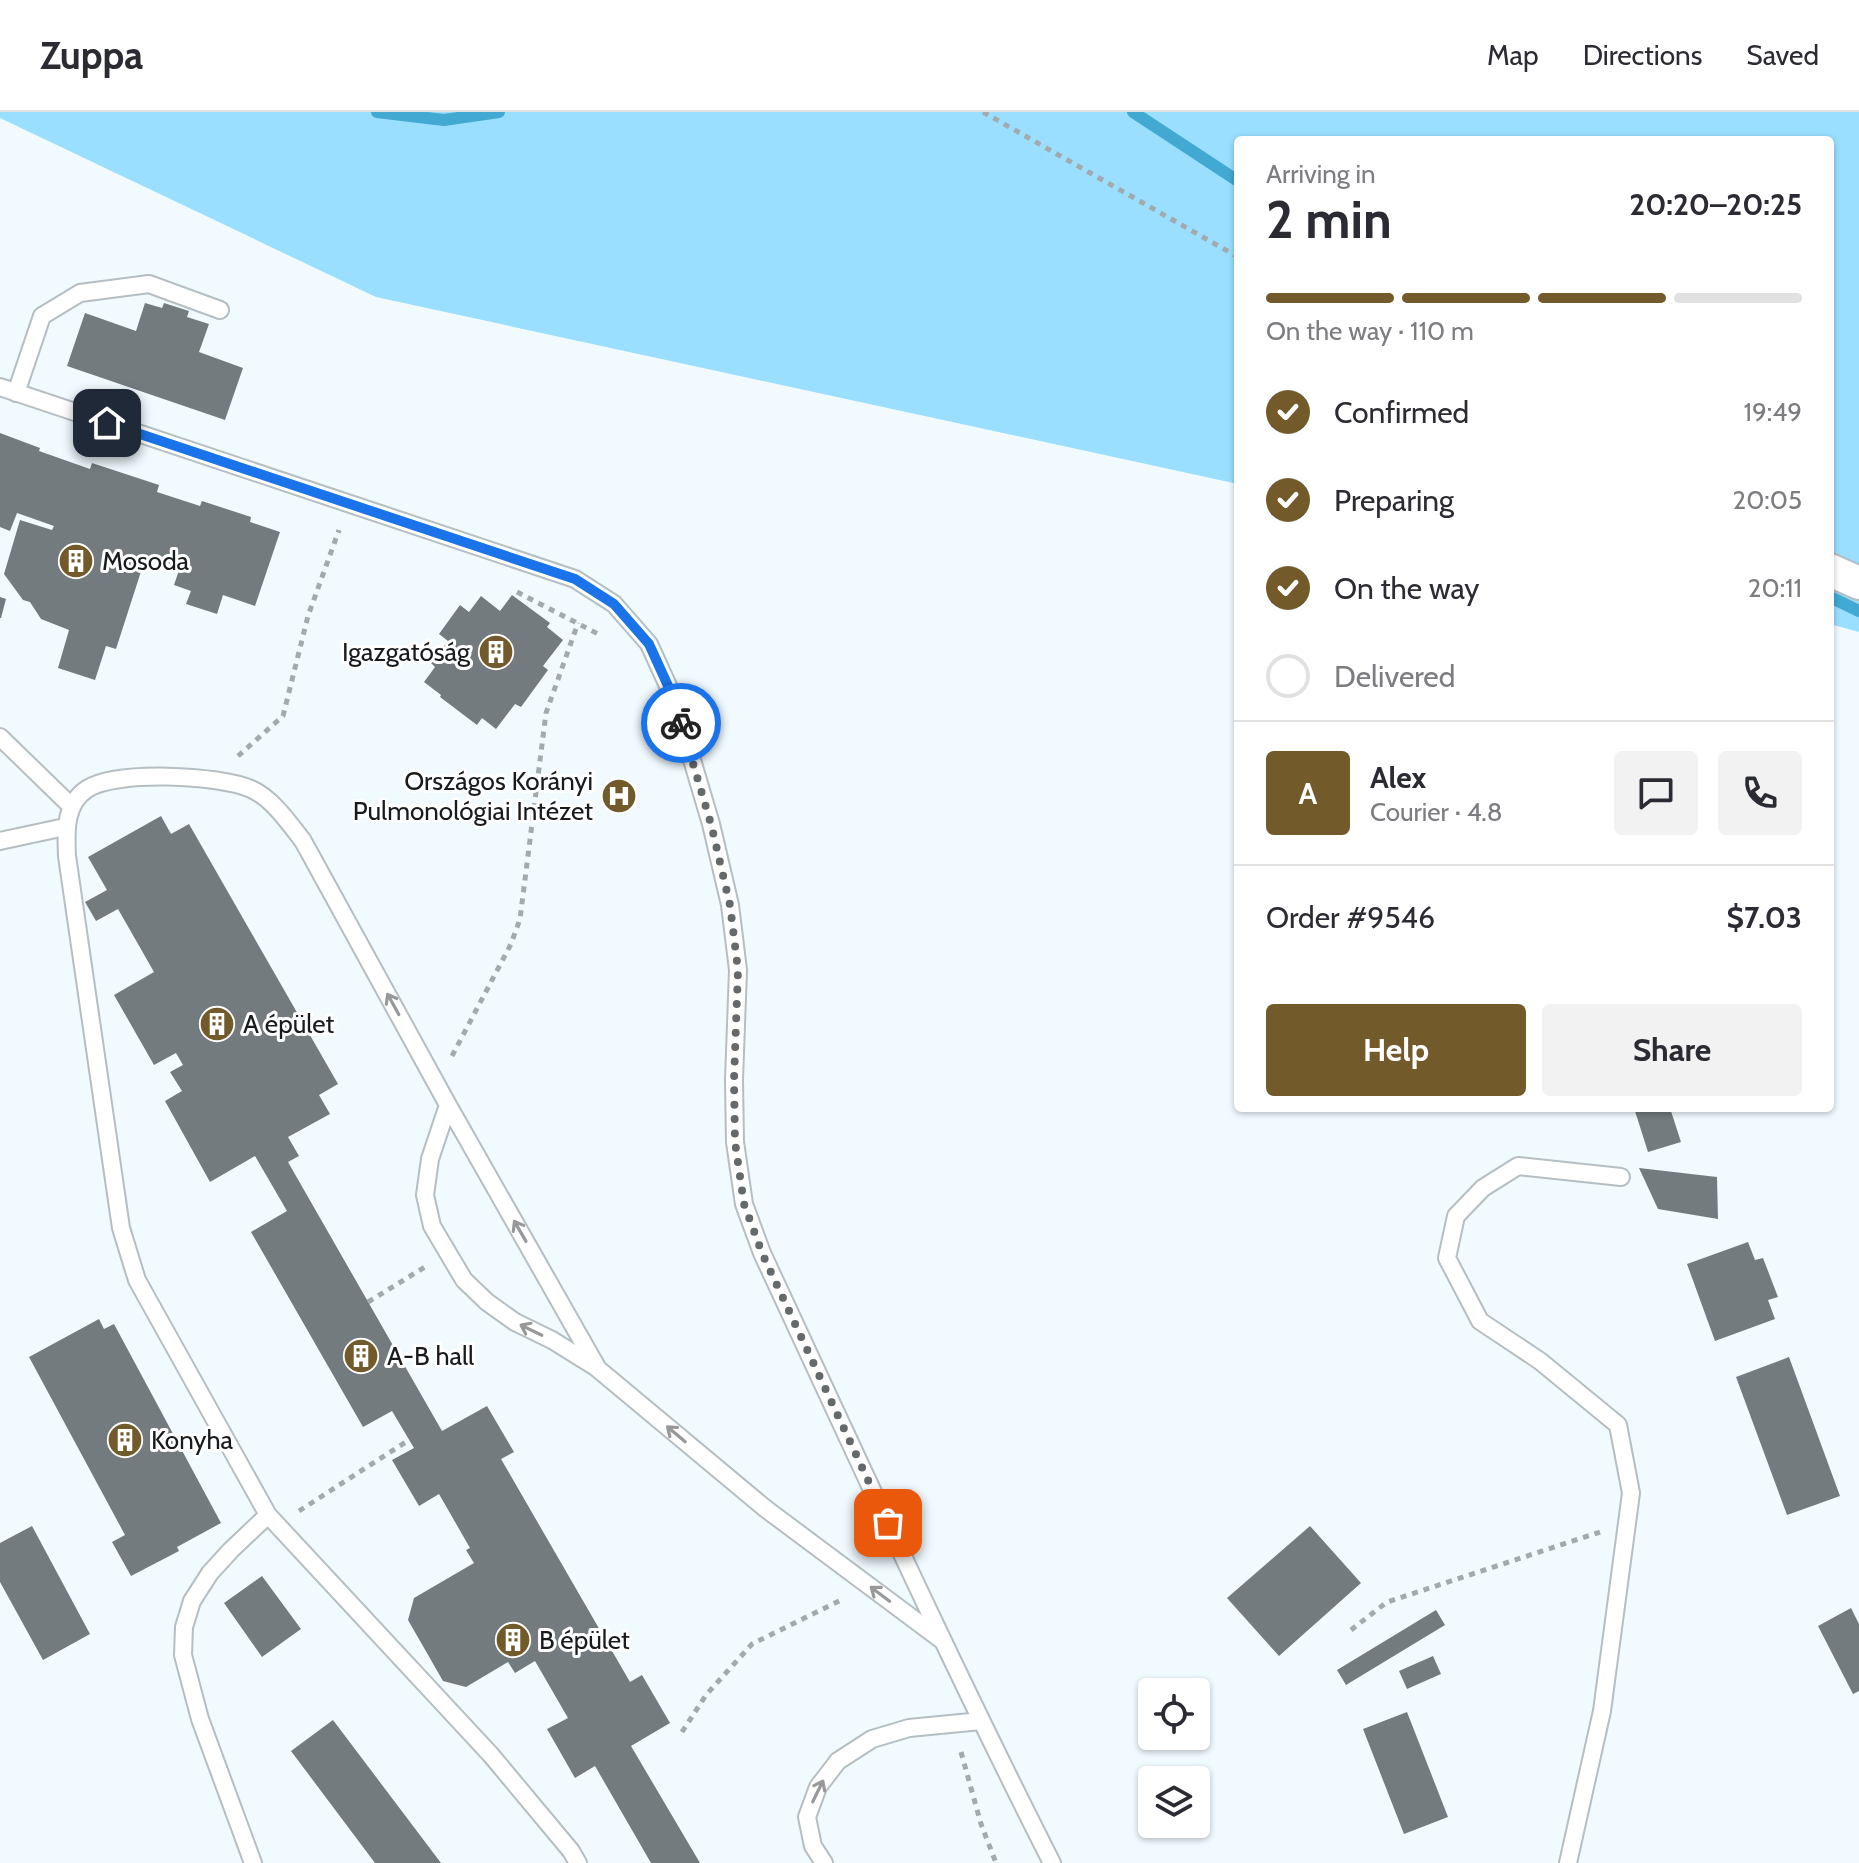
<!DOCTYPE html>
<meta charset="utf-8">
<style>
body{margin:0;font-family:Cabin,sans-serif;background:#f2f2f3;color:#2b2b33;height:100vh;display:flex;flex-direction:column;font-size:30px;white-space:nowrap}
*{box-sizing:border-box;margin:0}
p{font-size:26px;color:#7c7c81}
.icon{flex:none;width:44px;height:44px;fill:none;stroke:currentColor;stroke-width:2;stroke-linecap:round;stroke-linejoin:round}
.map{position:relative;flex:1;overflow:hidden}
.drawer{position:absolute;left:1234px;top:24px;width:600px;height:976px;display:flex;flex-direction:column;background:#fff;border-radius:8px;box-shadow:0 2px 6px #0004}
.drawer>*{flex:none}
.buttons{position:absolute;left:1138px;top:1566px;display:grid;gap:16px}
.buttons a{display:grid;place-items:center;width:72px;height:72px;border-radius:8px;background:#fff;box-shadow:0 2px 6px #0004;font-size:40px}
.pin{position:absolute;display:grid;place-items:center;width:68px;height:68px;color:#fff;margin:-34px;border-radius:16px;box-shadow:0 4px 12px #0006}
.courier{position:absolute;display:grid;place-items:center;width:80px;height:80px;margin:-40px;border:6px solid #1a73e8;border-radius:50%;background:#fff;color:#222;box-shadow:0 2px 10px #0007}
.overview em{font-style:normal;font-weight:700}
.overview div{display:flex;flex-direction:column-reverse}
.overview{display:flex;align-items:center;justify-content:space-between;height:136px;padding:0 32px}
h1{font-size:52px;font-weight:700;line-height:60px}
.bar{display:grid;grid-template-columns:repeat(4,1fr);gap:12px 8px;align-content:center;height:96px;padding:0 32px}
.bar i{height:10px;border-radius:6px;background:#e1e1e2}
.bar .current{background:#725a2a}
.bar p{grid-column:span 4}
.line{display:flex;align-items:center;gap:20px;padding:0 32px;border-top:2px solid #e1e1e2}
.line div{flex:1}
.round{display:grid;place-items:center;flex:none;width:84px;height:84px;border-radius:8px;background:#f2f2f3}
ol{padding:0 32px;list-style:none}
li{display:flex;align-items:center;gap:24px;height:88px}
li p{margin-inline-start:auto}
li .icon{padding:8px;border-radius:50%;background:#725a2a;color:#fff;stroke-width:4}
li:last-child{color:#7c7c81}
li i{width:44px;height:44px;border:4px solid #e1e1e2;border-radius:50%}
.action{display:flex;gap:16px;margin-top:auto;padding:16px 32px}
.action a{flex:1;height:92px;border-radius:8px;background:#725a2a;color:#fff;font-size:32px;font-weight:700;line-height:92px;text-align:center}
.action a+a{background:#f2f2f3;color:#2b2b33}
header{display:flex;align-items:center;gap:48px;box-sizing:border-box;height:112px;padding:0 40px;background:#fff;border-bottom:2px solid #e1e1e2}
header strong{font-size:38px}
nav{display:flex;gap:44px;margin-inline-start:auto;font-size:28px}
.map>svg:first-child{display:block}
.green{fill:#9adfff}
.lines{fill:none;stroke-linecap:round;stroke-linejoin:round}
.stream{stroke:#41a9d2;stroke-width:12}
.building{fill:#737b7f}
.lane-casing{stroke:#b5bec2;stroke-width:20}
.street-casing{stroke:#b5bec2;stroke-width:36}
.path{stroke:#a3aaad;stroke-width:5;stroke-dasharray:6 6;stroke-linecap:butt}
.lane{stroke:#fff;stroke-width:16}
.street{stroke:#fff;stroke-width:32}
.oneway{stroke:#979899}
.done{stroke:#64696c;stroke-width:8;stroke-dasharray:0 14.4}
.route{stroke:#1a73e8;stroke-width:10}
.labels{text-anchor:middle;dominant-baseline:central;stroke-width:6;stroke-linejoin:round;paint-order:stroke}
.poi-label{font-size:26px;fill:#181b1d;stroke:#fff;text-anchor:start}
</style>
<header>
<strong>Zuppa</strong>
<nav><a>Map</a><a>Directions</a><a>Saved</a></nav>
</header>
<div class="map">
<svg width="1859" height="1751" viewBox="0 0 1859 1751">
<rect width="100%" height="100%" fill="#f1faff"/>
<path class="green" d="M0,0H1859V520L1830,512V28H1238V372L376,185L0,6Z"/>
<g class="lines">
<path class="stream" d="M377,0L444,8L499,0
M1133,0L1238,69
M1830,485L1859,499"/>
</g>
<path class="building" d="M145,191L162,196L164,191L189,199L187,205L209,212L199,240L243,256L225,308L67,254L85,201L136,219Z
M0,321L40,336L39,339L90,357L92,351L159,373L157,380L200,394L202,389L251,405L250,410L280,420L255,494L223,483L217,502L186,492L191,479L174,473L180,455L146,444L116,537L106,534L95,568L58,556L69,518L41,507L30,490L23,488L4,462L20,408L52,418L54,414L17,401L10,419L0,415Z
M512,483L550,511L547,515L563,528L543,554L548,558L521,595L515,592L496,617L482,606L477,613L440,585L441,583L424,570L435,555L431,551L448,529L439,522L460,493L469,500L481,484L500,499Z
M0,485L6,487L1,506H0Z
M161,704L171,722L189,712L338,972L319,983L330,1002L288,1025L299,1044L288,1050L442,1319L487,1294L514,1340L501,1347L630,1570L642,1563L670,1611L631,1634L700,1751H651L595,1654L575,1666L547,1617L568,1606L535,1549L515,1561L508,1550L466,1575L443,1569L408,1508L414,1486L474,1451L466,1438L470,1436L439,1382L419,1394L392,1348L414,1336L392,1299L363,1315L251,1120L287,1099L255,1044L210,1070L165,989L182,979L170,960L183,953L176,941L154,953L114,883L154,860L118,797L96,809L85,790L107,778L88,745Z
M1634,996H1670L1681,1030L1648,1040Z
M1639,1056L1717,1065L1718,1107L1658,1097Z
M1748,1130L1755,1148L1763,1146L1778,1185L1768,1188L1775,1207L1715,1229L1687,1152Z
M99,1207L104,1217L114,1212L221,1411L177,1435L179,1439L131,1464L112,1430L125,1423L29,1245Z
M1789,1245L1840,1384L1787,1403L1736,1265Z
M32,1414L90,1522L43,1548L0,1470V1431Z
M1310,1414L1361,1471L1279,1544L1227,1486Z
M262,1464L301,1517L262,1545L224,1491Z
M1851,1496L1859,1512V1579L1853,1582L1818,1514Z
M1436,1498L1445,1513L1346,1573L1337,1558Z
M1433,1544L1441,1562L1407,1577L1399,1559Z
M1407,1600L1448,1705L1404,1722L1363,1617Z
M333,1608L441,1751H375L291,1639Z"/>
<g class="lines">
<defs>
<path id="lane" d="M0,275L575,467L614,492L649,532L674,587L711,712L730,793L738,858L734,968L735,1030L744,1092L762,1141C857,1345 950,1550 1052,1751
M16,281L42,204L80,181L149,172L220,198
M0,625L71,694
M0,729L65,715
M448,993L430,1047L425,1083L432,1114L464,1168L487,1190L515,1210L552,1228L597,1256
M253,1751L200,1607L183,1543L184,1515L192,1489L210,1461L231,1438L268,1403
M578,1751L571,1739L491,1643L268,1403L137,1168L121,1116L67,744C66,721 64,692 87,677C116,658 219,663 251,677C272,686 289,711 303,729L448,993L598,1257L766,1397L943,1529
M824,1751L813,1734L807,1705L818,1675L838,1649L872,1627L909,1616L981,1609
M1568,1751L1602,1599L1631,1381L1618,1313L1540,1249L1480,1209L1447,1146L1456,1104L1483,1076L1518,1054L1621,1065"/>
<path id="street" d="M1830,458L1859,471"/>
</defs>
<use href="#lane" class="lane-casing"/>
<use href="#street" class="street-casing"/>
<path class="path" d="M983,0L1238,145
M517,480L602,524
M238,644L283,604L308,504L339,418
M452,944L511,832L520,807L546,601L578,511
M368,1190L425,1155
M299,1399L409,1328
M1351,1518L1387,1490L1600,1420
M682,1620L706,1583L752,1532L843,1487
M961,1640L981,1712L996,1751"/>
<use href="#lane" class="lane"/>
<use href="#street" class="street"/>
</g>
<defs><path id="oneway-shaft" d="M-6 0H5M1.5-3L5.5 0L1.5 3" fill="none" stroke-width="1.6" stroke-linecap="round" stroke-linejoin="round" transform="scale(2)"/></defs>
<g class="oneway">
<use href="#oneway-shaft" transform="translate(393 892) rotate(-119)"/>
<use href="#oneway-shaft" transform="translate(520 1119) rotate(-120)"/>
<use href="#oneway-shaft" transform="translate(531 1218) rotate(-154)"/>
<use href="#oneway-shaft" transform="translate(676 1322) rotate(-140)"/>
<use href="#oneway-shaft" transform="translate(880 1482) rotate(-143)"/>
<use href="#oneway-shaft" transform="translate(818 1679) rotate(-64)"/>
</g>
<g class="lines">
<path class="done" d="M681,611L711,712L730,793L738,858L734,968L735,1030L744,1092L762,1141L888,1411"/>
<path class="route" d="M107,311L575,467L614,492L649,532L674,587L681,611"/>
</g>
<defs>
<symbol id="building-disc" viewBox="-11 -11 22 22"><circle r="9.5" fill="#725a2a" stroke="#fff"/><path d="M-4-6H4V6H1V3H-1V6H-4ZM-2.5-4.3h1.7v1.8h-1.7ZM.8-4.3h1.7v1.8H.8ZM-2.5-1h1.7V.8h-1.7ZM.8-1h1.7V.8H.8Z" fill="#fff"/></symbol>
<symbol id="hospital-disc" viewBox="-11 -11 22 22"><circle r="9.5" fill="#725a2a" stroke="#fff"/><path d="M-5-5h3v3.5h4V-5h3V5h-3V1.5h-4V5h-3Z" fill="#fff"/></symbol>
</defs>
<g fill-rule="evenodd">
<use href="#building-disc" x="56" y="429" width="40" height="40"/>
<use href="#building-disc" x="476" y="520" width="40" height="40"/>
<use href="#hospital-disc" x="599" y="664" width="40" height="40"/>
<use href="#building-disc" x="197" y="892" width="40" height="40"/>
<use href="#building-disc" x="341" y="1224" width="40" height="40"/>
<use href="#building-disc" x="105" y="1308" width="40" height="40"/>
<use href="#building-disc" x="493" y="1508" width="40" height="40"/>
</g>
<g class="labels">
<g class="poi-label">
<text x="102" y="449">Mosoda</text>
<text x="470" y="540" text-anchor="end">Igazgatóság</text>
<text x="593" y="669" text-anchor="end">Országos Korányi<tspan x="593" dy="30">Pulmonológiai Intézet</tspan></text>
<text x="243" y="912">A épület</text>
<text x="387" y="1244">A-B hall</text>
<text x="151" y="1328">Konyha</text>
<text x="539" y="1528">B épület</text>
</g>
</g>
</svg>
<div class="buttons">
<a><svg class="icon" aria-label="locate" viewBox="0 0 24 24"><circle cx="12" cy="12" r="6"/><path d="M12 2v4M12 18v4M2 12h4M18 12h4"/></svg></a>
<a><svg class="icon" aria-label="layers" viewBox="0 0 24 24"><path d="M12 4l9 5-9 5-9-5zM3 14l9 5 9-5"/></svg></a>
</div>
<div class="pin" style="left:888px;top:1411px;background:#ea580c"><svg class="icon" aria-label="bag" viewBox="0 0 24 24"><path d="M5 8h14l-1 12H6zM9 8a3 3 0 0 1 6 0"/></svg></div>
<div class="pin" style="left:107px;top:311px;background:#1f2937"><svg class="icon" aria-label="home" viewBox="0 0 24 24"><path d="M3 11l9-7 9 7M6 9v11h12V9"/></svg></div>
<div class="courier" style="left:681px;top:611px"><svg class="icon" aria-label="bike" viewBox="0 0 24 24"><circle cx="6" cy="16" r="4"/><circle cx="18" cy="16" r="4"/><path d="M6 16l4-8h5l3 8M10 8l3 8H6M13 5h3"/></svg></div>
<section class="drawer">
<div class="overview"><div><h1>2 min</h1><p>Arriving in</p></div><em>20:20–20:25</em></div>
<div class="bar"><i class="current"></i><i class="current"></i><i class="current"></i><i></i><p>On the way · 110 m</p></div>
<ol>
<li><svg class="icon" aria-label="check" viewBox="0 0 24 24"><path d="M5 12l5 5 9-10"/></svg>Confirmed<p>19:49</p></li>
<li><svg class="icon" aria-label="check" viewBox="0 0 24 24"><path d="M5 12l5 5 9-10"/></svg>Preparing<p>20:05</p></li>
<li><svg class="icon" aria-label="check" viewBox="0 0 24 24"><path d="M5 12l5 5 9-10"/></svg>On the way<p>20:11</p></li>
<li><i></i>Delivered</li>
</ol>
<div class="line" style="height:144px"><b class="round" style="background:#725a2a;color:#fff">A</b><div><b>Alex</b><p>Courier · 4.8</p></div><a class="round"><svg class="icon" aria-label="chat" viewBox="0 0 24 24"><path d="M4 5h16v11H9l-5 4z"/></svg></a><a class="round"><svg class="icon" aria-label="phone" viewBox="0 0 24 24"><path d="M5 4h4l2 5-3 2q2 4 5 5l2-3 5 2v4C11 20 4 13 5 4z"/></svg></a></div>
<div class="line" style="height:104px"><div>Order #9546</div><b>$7.03</b></div>
<div class="action"><a>Help</a><a>Share</a></div>
</section>
</div>
